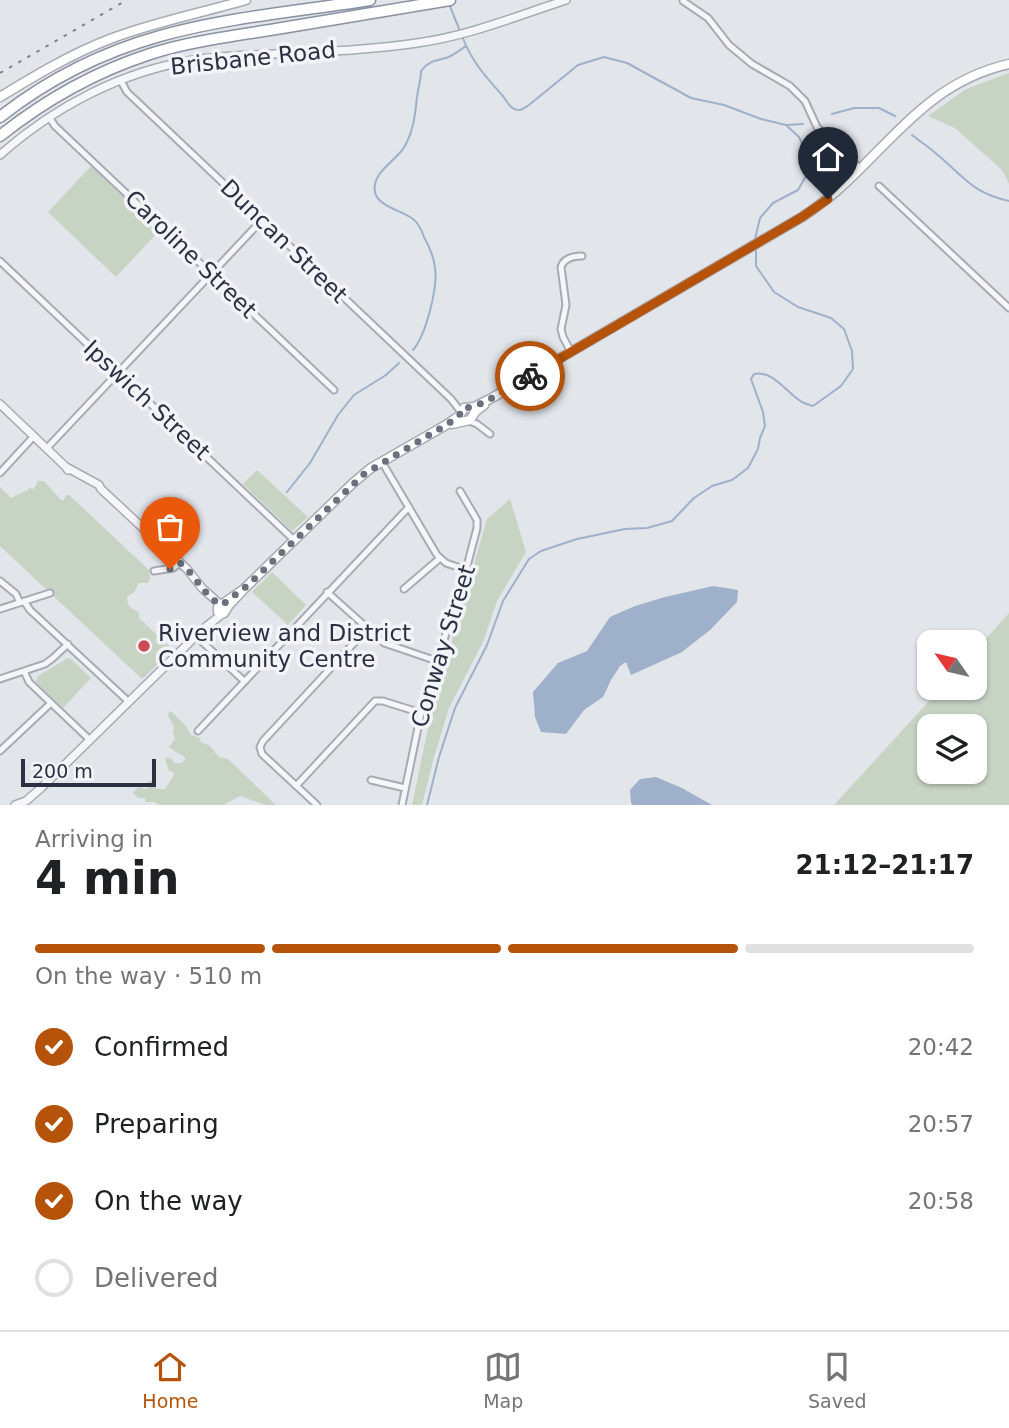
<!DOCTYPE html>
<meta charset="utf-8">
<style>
body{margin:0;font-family:"DejaVu Sans",sans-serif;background:#f6f6f6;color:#202124;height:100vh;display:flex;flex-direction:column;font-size:26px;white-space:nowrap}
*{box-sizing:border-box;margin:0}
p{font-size:23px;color:#757577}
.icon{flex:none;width:38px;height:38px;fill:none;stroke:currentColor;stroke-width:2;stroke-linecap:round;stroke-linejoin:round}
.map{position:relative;height:805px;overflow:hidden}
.drawer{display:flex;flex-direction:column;background:#fff;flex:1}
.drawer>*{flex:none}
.needle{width:46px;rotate:304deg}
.tools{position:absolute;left:917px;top:630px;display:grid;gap:14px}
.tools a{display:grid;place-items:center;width:70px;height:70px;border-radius:14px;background:#fff;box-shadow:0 2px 5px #0004;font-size:35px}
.scale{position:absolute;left:21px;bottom:18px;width:135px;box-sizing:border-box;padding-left:7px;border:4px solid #2b3142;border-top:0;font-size:19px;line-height:24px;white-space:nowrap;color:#2b3142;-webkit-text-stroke:5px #f2f4f8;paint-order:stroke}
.pin{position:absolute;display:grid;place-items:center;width:60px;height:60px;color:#fff;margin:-72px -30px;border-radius:50% 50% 50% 0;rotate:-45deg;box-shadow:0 0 7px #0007}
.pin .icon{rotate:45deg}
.courier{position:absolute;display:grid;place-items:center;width:70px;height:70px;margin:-35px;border:5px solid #b45309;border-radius:50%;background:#fff;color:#222;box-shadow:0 2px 9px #0007}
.overview em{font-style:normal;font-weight:700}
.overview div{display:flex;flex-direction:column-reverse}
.overview{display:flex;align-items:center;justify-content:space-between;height:119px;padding:0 35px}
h1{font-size:46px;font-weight:700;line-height:52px}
.bar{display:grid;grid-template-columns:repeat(4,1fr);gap:10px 7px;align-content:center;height:84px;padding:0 35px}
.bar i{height:9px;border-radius:5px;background:#e0e0e0}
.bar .current{background:#b45309}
.bar p{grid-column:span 4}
ol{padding:0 35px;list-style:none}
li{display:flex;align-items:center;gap:21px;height:77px}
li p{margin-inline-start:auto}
li .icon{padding:7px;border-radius:50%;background:#b45309;color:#fff;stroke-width:4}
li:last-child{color:#757577}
li i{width:38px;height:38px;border:4px solid #e0e0e0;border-radius:50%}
.menu{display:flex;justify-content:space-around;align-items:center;height:98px;border-top:2px solid #e0e0e0;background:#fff;font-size:19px;color:#757577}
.menu a{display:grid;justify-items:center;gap:4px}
.menu .current{color:#b45309}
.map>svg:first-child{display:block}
.green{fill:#c7d4c4;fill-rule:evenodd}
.water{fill:#9eb0ca}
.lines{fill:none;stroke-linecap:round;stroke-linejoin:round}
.stream{stroke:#9eb0ca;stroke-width:2}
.minor-casing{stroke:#a7abb4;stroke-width:9}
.tertiary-casing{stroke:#a7abb4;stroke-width:10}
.secondary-casing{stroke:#a7abb4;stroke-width:11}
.motorway-casing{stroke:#8a91a1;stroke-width:13}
.minor{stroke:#f5f6f9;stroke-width:5}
.tertiary{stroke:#f5f6f9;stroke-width:7}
.secondary{stroke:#fff;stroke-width:8}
.motorway{stroke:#fff;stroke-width:10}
.rail{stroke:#7c8394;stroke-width:2;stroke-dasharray:3.5 7;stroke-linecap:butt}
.done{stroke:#6b707d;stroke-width:7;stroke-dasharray:0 12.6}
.route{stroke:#b45309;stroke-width:9}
.poi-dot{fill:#cc4a54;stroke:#f2f4f8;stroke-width:2.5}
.labels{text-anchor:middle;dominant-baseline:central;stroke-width:7;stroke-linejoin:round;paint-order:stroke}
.street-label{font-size:23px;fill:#2b3142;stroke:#f2f4f8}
.poi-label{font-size:23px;fill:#2b3142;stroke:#f2f4f8;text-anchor:start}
</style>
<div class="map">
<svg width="1009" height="805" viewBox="0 0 1009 805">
<rect width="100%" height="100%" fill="#e2e5ea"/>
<path class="green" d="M1009,73V184L1003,171L955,128L928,116L966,89Z
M91,166L159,231L116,277L48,212Z
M257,470L308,517L292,531L243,484Z
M38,481H44L61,500H64L66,495H69L149,570L150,579L148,583H139L134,592L127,597C127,606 131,609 139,612V618L173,650L142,679L0,546V487L11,498C18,494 24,493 30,488L34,489Z
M510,499L526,552L497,601L483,642L449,708L434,757L422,805H412L431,714L487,519Z
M272,572L306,605L288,625L252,592Z
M1009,613V805H834L941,688H975V651ZM929,726H975V772H929Z
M68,658L71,659L91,678L63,708L36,682L38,676Z
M171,711L186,726L191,735L200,738L201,742L210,746L219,757L228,759L276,805H265L240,796L223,805H160L154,802H146L145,798H138L133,793L138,787L147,789L150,785L147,783L153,780L157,789H165L174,775L173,772L169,771L165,760L167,757L172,759L174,763H181L186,759C182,754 175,752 169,747L175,739L173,733L174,727L168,716L169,712Z"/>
<path class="water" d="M713,586L738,590L737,602L710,630L682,652L631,675L626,662L620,666L611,680L603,697L584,710L566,734L541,732L535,717L533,692L558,663L587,651L610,617L635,606L665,597Z
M656,777L682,788L712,805H633L631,803L630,790L640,779Z"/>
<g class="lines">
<path class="stream" d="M449,4L460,31
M462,36C472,62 485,76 503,96C507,102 511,110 519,110C524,109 526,107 529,105L578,65L604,57L627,63L691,98L724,105L761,119L786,125L799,137L804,148L807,174L798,190L773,203L760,218L755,239
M832,114L854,108H879L895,116
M786,125L803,124
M912,135C921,142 930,148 939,156C965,178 973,193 1009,201
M413,350C426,335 438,287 435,268C434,257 429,246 424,237C422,231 418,223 413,219C403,211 377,206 375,192C371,171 399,160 406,144C414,129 415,114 417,97C418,88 421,80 421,71C428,61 435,61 446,58C453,56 460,50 466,46
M287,492L310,463L338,415L354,395L386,375L399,363
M427,805L439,757L455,708L487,645L503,601L529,559L541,551L577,539L625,529L647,528L672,521L694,498L712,486L732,480L748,468L758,449L760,438L765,426L763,412L751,379L754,374C774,370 786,393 802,402C806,404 809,405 813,406L841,386L853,369L852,351L844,329L831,318L798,307L774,292L756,266V248"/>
<defs>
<path id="minor" d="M683,1L708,18L729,45L752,64L790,86L805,101L817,127L830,142L861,169
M121,81L127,92L451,399L461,412
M49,117L55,126L334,390
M879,186L1009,308
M0,261L294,540
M571,352L563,337L561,329L566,305L561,267C564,258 573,256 582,256
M469,421L477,424L490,434
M47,448L262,220
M382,462L437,555L446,563L466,570
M0,473L34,436
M154,571L173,568L180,563
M0,581L16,594L20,603
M404,589L439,559
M327,592L384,643L437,661
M24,601L30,610L129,702
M0,609L50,593
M196,636L244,681
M24,671L29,682L90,740
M0,679L45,664L53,658L68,644
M198,731L409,507
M0,751L51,703
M371,780L405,788
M296,786L375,701H383L421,713
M317,805L262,754L260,747L263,741L367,629
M402,805L421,713L466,570L477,528V520L460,491"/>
<path id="tertiary" d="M0,155C54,107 122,71 194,60C213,57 233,56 252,55C307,52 363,51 417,43C468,36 517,16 566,0
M0,404L66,467L68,470
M66,467L99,485L101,489L187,569L202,588L221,605
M15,805L26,801L41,788L202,630L222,614"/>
<path id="secondary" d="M0,97C36,75 71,54 110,39C154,22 201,13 246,0
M452,424L470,420L476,411L484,405
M244,589L218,607V612L221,614L224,613L229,605L244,589L353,483L371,468L446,425L459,416L464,408L474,407L490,399L802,217C879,168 914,85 1009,64"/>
<path id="motorway" d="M0,117C47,80 103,52 160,36C228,17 300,11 370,0
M0,136C45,100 95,72 150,54C191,41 234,36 276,29C334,19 392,10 450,0"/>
</defs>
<use href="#minor" class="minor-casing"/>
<use href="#tertiary" class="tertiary-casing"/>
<use href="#secondary" class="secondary-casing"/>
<use href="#motorway" class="motorway-casing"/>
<use href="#minor" class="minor"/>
<use href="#tertiary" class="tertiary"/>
<use href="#secondary" class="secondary"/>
<use href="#motorway" class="motorway"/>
<path class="rail" d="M0,73L127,0"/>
</g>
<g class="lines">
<path class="done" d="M170,569L180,563C196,575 204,597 222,605L248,585L364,474L446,425L459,416L463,408L474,407L490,399L530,376"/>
<path class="route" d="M530,376L802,217L828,199"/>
</g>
<circle class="poi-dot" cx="144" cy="646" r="7"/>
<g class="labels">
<g class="street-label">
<text transform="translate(253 58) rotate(-6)">Brisbane Road</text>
<text transform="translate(284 241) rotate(44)">Duncan Street</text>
<text transform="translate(191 254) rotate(44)">Caroline Street</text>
<text transform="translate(147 400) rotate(43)">Ipswich Street</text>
<text transform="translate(443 646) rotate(-73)">Conway Street</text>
</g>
<g class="poi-label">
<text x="158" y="633">Riverview and District<tspan x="158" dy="26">Community Centre</tspan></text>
</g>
</g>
</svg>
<div class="tools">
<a><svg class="needle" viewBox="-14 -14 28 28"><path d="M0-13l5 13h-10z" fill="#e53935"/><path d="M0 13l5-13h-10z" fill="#757577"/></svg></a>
<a><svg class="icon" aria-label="layers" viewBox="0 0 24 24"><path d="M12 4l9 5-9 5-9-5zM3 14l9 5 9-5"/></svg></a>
</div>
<div class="scale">200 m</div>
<div class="pin" style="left:170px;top:569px;background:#ea580c"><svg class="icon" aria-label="bag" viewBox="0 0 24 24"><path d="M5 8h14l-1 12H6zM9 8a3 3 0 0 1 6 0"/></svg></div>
<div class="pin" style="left:828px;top:199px;background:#1f2937"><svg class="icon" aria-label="home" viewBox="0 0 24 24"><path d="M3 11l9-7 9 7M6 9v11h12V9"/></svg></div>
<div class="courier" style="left:530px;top:376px"><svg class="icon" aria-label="bike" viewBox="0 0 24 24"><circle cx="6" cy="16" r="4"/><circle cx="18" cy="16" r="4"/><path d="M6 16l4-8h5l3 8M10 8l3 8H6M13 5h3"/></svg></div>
</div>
<section class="drawer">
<div class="overview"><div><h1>4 min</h1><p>Arriving in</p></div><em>21:12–21:17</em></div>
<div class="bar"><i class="current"></i><i class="current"></i><i class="current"></i><i></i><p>On the way · 510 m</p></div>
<ol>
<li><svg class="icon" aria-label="check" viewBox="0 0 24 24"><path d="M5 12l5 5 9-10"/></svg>Confirmed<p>20:42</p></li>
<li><svg class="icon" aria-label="check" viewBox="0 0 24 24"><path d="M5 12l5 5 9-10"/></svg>Preparing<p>20:57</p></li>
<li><svg class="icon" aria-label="check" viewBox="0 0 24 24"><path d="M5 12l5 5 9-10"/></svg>On the way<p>20:58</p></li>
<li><i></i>Delivered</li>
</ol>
</section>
<nav class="menu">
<a class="current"><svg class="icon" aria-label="home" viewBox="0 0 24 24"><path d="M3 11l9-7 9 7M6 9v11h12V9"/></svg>Home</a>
<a><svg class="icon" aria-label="map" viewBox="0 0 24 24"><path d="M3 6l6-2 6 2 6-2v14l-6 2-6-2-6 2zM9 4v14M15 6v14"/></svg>Map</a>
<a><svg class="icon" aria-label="saved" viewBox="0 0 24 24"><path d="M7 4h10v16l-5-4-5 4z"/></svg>Saved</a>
</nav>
